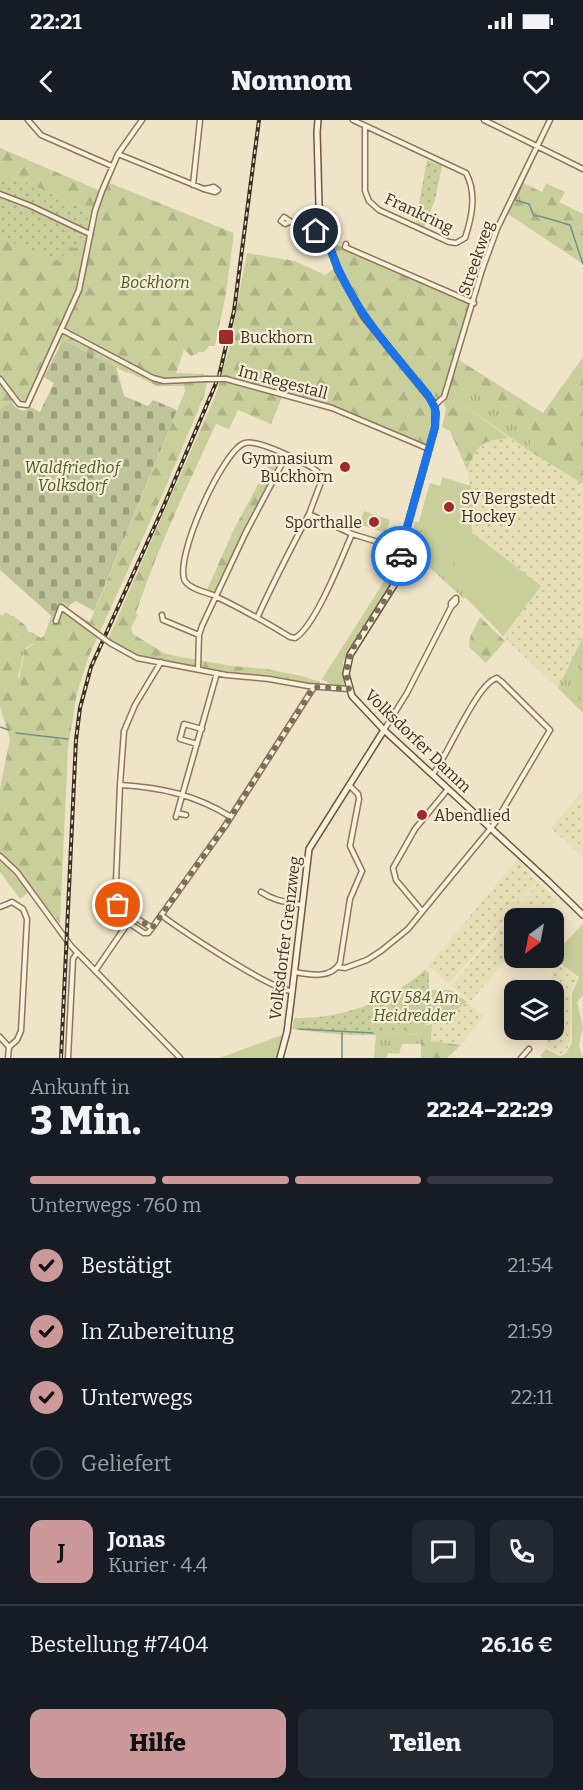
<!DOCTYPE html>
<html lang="de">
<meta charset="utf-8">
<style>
body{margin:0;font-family:Bitter,serif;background:#242831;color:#f1f3f6;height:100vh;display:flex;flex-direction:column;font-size:22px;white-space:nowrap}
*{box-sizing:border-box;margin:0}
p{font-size:20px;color:#9ea1a6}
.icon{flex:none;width:33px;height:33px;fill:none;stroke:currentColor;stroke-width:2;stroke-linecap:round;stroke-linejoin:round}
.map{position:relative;height:938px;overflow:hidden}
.drawer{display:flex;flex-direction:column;background:#171b24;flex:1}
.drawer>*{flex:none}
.needle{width:39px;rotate:212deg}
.controls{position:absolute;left:504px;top:788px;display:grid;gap:12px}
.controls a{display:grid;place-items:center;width:60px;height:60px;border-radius:12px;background:#171b24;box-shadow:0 3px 15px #0003;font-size:30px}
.pin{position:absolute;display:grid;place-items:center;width:51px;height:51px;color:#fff;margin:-26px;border:3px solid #fff;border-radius:50%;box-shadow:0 2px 6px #0007}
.courier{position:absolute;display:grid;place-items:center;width:60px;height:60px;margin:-30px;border:4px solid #1a73e8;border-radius:50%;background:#fff;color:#222;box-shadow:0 2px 8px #0007}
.head em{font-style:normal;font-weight:800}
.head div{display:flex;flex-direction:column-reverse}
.head{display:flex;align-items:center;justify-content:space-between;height:102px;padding:0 30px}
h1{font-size:39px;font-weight:800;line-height:45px}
.bar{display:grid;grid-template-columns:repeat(4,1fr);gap:9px 6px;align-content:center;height:72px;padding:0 30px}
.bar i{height:8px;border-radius:4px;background:#363941}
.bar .on{background:#cc999b}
.bar p{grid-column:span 4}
.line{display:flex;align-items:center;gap:15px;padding:0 30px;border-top:2px solid #363941}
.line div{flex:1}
.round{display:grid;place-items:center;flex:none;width:63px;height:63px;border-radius:12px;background:#242831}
ol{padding:0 30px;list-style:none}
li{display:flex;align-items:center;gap:18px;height:66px}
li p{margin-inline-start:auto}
li .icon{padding:6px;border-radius:50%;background:#cc999b;color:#111;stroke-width:4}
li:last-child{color:#9ea1a6}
li i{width:33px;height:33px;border:3px solid #363941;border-radius:50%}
.button{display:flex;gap:12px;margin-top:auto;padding:12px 30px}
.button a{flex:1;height:69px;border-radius:12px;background:#cc999b;color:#111;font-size:24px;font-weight:800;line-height:69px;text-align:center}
.button a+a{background:#242831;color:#f1f3f6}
.status{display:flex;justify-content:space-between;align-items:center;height:42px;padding:0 30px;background:#171b24;direction:ltr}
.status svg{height:16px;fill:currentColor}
header{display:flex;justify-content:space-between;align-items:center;height:78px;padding:0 30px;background:#171b24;font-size:27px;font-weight:800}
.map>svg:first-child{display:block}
.farmland{fill:url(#farmland-dots)}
.grass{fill:url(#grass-tufts)}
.forest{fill:url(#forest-firs)}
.cemetery{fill:url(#cemetery-stones)}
.park{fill:#c9cf9b}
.garden{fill:url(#garden-dots)}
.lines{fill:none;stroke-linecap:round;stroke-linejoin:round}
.stream{stroke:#6f938a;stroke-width:1.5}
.street-casing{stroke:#8d765c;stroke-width:7}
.secondary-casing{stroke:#6f573f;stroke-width:8}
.street{stroke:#faf1dc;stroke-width:4}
.secondary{stroke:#faf1dc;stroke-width:5}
.rail-casing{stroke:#3d2e20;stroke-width:4}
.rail{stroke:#f7eed8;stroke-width:1.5;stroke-dasharray:4.5;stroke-linecap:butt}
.street-bridge-casing{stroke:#8d765c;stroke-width:7;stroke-linecap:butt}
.street-bridge{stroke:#faf1dc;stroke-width:4}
.done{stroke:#7c6e5b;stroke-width:6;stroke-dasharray:0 10.8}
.route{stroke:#1a73e8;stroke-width:8}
.poi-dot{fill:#9e2a2b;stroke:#f7eed8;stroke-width:2}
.labels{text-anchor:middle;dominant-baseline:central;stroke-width:4.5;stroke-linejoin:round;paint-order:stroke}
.street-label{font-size:16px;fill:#3d2e20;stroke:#f7eed8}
.park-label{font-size:16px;font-style:italic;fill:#4d5a26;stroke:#f7eed8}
.poi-label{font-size:16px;fill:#3d2e20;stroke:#f7eed8;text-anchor:start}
</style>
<div class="status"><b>22:21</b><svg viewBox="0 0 49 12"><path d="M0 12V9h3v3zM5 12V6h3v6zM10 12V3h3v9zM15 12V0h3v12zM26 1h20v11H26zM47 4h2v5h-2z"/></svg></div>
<header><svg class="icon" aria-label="back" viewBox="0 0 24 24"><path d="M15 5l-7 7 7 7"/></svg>Nomnom<svg class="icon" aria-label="heart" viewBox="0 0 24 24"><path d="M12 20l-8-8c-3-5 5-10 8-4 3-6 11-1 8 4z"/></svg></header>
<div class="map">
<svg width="583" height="938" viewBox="0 0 583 938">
<defs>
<pattern id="farmland-dots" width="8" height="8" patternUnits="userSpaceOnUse" patternTransform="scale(1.5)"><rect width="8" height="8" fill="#e6deb5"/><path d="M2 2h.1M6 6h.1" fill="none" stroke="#c6bf9b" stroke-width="1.8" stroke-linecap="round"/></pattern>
<pattern id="grass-tufts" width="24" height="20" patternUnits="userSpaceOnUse" patternTransform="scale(1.5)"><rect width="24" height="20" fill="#c9cf9b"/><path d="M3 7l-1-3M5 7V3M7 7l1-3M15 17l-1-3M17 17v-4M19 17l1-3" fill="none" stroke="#aeb285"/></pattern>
<pattern id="forest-firs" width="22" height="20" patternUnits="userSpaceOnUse" patternTransform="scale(1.5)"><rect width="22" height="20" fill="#c9cf9b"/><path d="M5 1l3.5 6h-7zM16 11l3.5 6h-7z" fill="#aeb285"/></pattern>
<pattern id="cemetery-stones" width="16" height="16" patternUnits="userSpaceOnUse" patternTransform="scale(1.5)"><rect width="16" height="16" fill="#bfc49a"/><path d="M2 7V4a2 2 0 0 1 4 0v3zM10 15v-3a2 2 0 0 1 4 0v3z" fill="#9ca07d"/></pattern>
<pattern id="garden-dots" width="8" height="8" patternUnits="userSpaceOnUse" patternTransform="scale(1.5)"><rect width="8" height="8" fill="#c9cf9b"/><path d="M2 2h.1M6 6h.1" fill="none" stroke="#aeb285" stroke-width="1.8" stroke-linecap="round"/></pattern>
</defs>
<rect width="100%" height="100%" fill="#f0e4c8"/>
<path class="farmland" d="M509,318L583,364V517L558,568L503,516L540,466L471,412L473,391L467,350L475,330L490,319Z
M583,671V737L551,708Z
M518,739L537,762L449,864L428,846Z
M538,763L557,780L541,798H514V830L471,881L451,866Z
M558,844L578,858L570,873L571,920L565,933L559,934L547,927L548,909H554V870H551L552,854Z
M467,882L484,896L461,925L431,921L432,903L452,893Z"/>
<path class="grass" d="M469,259L513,292L534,313L528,330L462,284L460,280L466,261Z
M471,371L473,391L471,412L472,467L464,479L428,446L408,433V429L415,401L419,402L418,407L423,409L427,436L470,377Z
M0,494L34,523C31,525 27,526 25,529C24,531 20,551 18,556L23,568L17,575L0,564V551L7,558L20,518L0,501Z
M583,517V593L558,568Z
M390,913L421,915V924H402L399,934L388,933L386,938H374L376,914Z"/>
<path class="forest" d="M0,28L103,72L107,62L234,113L226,173L215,226H209L204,232H198L197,234L191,236L184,229L176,253L204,254L205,262H207L204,276L164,371L89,536L77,573L68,627L60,803C38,780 25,755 0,735V668L10,619L0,587V564L17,574L23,568C17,559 20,554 22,544C24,539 23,535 24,530L34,524L2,496L6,492L11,496H14L26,506L28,512H32L41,518L44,516L51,496L55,498L62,480L70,485L68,489L90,502L185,271L184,266H157L128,252L127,253L63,220L44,244L28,283L22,285L11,282L0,289V117L59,141L69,126L82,114H84L90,91L25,62L0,55Z
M521,62L542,72L546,63L565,72L559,82L583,94V144L508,94Z
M327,93L337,125L470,182L442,278L438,280L397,236L359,187L341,154L322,94Z
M247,133L295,141L325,155L335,148C357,198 395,238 429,281C435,296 432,309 427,324L424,325L334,287L282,273L231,256H221L229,228Z
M583,237V364L528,330L533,312L513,292L469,260L466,261L460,280L462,284L509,318C481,320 478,324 467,350L450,311L442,307L446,290L444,284L459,240L543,293Z
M220,261L230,262L282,277L271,304L238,290L229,309L216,304C188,365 157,429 136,493L138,494L131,508L133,514L164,533L176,536L232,546L267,549L302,556L320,562L317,567L226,555L137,538L111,522L109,517L216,274Z
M276,331L284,335L216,474L213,475L206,472L234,409Z
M480,497L505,521L486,543L469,527L470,517Z
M0,501L23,521L7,558L0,551Z
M432,904L431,921L461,925L447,938H421V915L390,913Z"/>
<path class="cemetery" d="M63,220L116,247L124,276L148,286L153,280L177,290L94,491L76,481L70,485L62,481L55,499L0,450V289L11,282C15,287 19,292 27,290L29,286L40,292L54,263L44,257Z"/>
<path class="park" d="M442,357L471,366L473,391L471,412L541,466L503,516L465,477L468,473L456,460L455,444L427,436V433L417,430L422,409L417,408L430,363L440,366Z
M364,391L390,400L385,413L359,404Z
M396,430L400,432L395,457L389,469L343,542L344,565L342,568L335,567L322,559L387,457Z
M0,741L12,752L29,772L20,779L0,752Z
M583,804V875L577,882L583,906L579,926L583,938H543L540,936L546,929L560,936L566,933L572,923V873L579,857L559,843L565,836L558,830Z
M282,915L276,938H219Z"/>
<path class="garden" d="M427,40L442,46L435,80L424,108L415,104Z
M0,55L25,62L90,91L84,114H82L77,128L69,127L59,142L0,117Z
M425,850L429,853V870H451L456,873L454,876L456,878L458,875L467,882C417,922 353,918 292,909L294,898C342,899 388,882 425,850Z"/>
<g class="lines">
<path class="stream" d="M536,34L515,80L529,84L534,96H539L570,105L583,144
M0,607L9,610
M16,613L68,619
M299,909L373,913
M342,912V938"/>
<defs>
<path id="street" d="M28,0L41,15L112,46
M353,0L466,53C477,73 472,97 465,118L456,123L449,122L379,90L369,81L365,71V6
M484,0L583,49
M118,34L204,69L215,72L218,70L214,67L204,69
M193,65L200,0
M0,74L31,86L90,114
M290,102L285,104L281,101L284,97C295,105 310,112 324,110
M346,124L345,127L474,183
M62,210L153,258L164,261L206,259
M0,259L19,284L27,285L79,170L95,91L102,71L118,34L142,0
M226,259L332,288L429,329
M434,286L444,277L482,150L497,109L550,0
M352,414C342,437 315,507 295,518L290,517C264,501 240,488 213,475C205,472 190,469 185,461C173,440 223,329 245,323C258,319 306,343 317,351L321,362L309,394L352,414L401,429
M162,495L163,500L199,515
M258,496C274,461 291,428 309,394
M56,501L61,487L99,515
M110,523L137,538L226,555L269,559L308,566L349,569
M198,549L199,515L202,506L245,414L286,336
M384,610L407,573L451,487L456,482V478L451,483V487
M197,624L180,619L184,604L202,609
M120,665C160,667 196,675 231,697
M177,693L186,695
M176,697L217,553
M0,736L17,752L71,826L180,938
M261,772C274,781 287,782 302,785
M115,785L152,808L148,813H144L115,794L113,790L115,785L120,665L124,611L135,585L161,542
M0,787L12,782L23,789L27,799L21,911L17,920L9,927L8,938
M422,791L396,760L393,748L415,709L448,669
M161,795C181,810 271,870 292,871
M152,808L225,706L314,567
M338,847L345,848L367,840L381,831L408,809L495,703L550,610L502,562L497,558C477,563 448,635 433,654
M95,851L128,803
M295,852C310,855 331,859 340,843L350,779L362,751L350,726L359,679L358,674L349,665
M0,917L9,927
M68,938L73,839L77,833
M521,938L529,929"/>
<path id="secondary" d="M318,0L317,12L319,85L327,118L338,150L364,197L433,282L436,293L435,307L401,429V439L394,465L350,535L346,554L352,576L384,610L548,761L583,795
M280,938L287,912L291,881L309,729L384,610"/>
</defs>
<use href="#street" class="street-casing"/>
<use href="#secondary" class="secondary-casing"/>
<use href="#street" class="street"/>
<use href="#secondary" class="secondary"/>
<defs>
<path id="rail" d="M61,938L76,620L80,588L91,547L162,390L219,256L234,191L259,0"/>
</defs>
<use href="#rail" class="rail-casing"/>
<use href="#rail" class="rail"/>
<defs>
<path id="street-bridge" d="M206,259H226
M99,515L110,523"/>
</defs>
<use href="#street-bridge" class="street-bridge-casing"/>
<use href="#street-bridge" class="street-bridge"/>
</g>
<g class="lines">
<path class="done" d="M118,785L152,808L225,706L314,567L349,569C334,519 400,486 401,436"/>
<path class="route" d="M316,111L324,110C344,180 383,221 428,275L435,288V307L401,429V436"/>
</g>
<g class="poi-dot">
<rect x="218" y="209" width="16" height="16" rx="3"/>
<circle cx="345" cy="347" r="6"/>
<circle cx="449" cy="387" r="6"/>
<circle cx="374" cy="402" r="6"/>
<circle cx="422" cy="695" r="6"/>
</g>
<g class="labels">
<g class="street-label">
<text transform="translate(419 93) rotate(25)">Frankring</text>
<text transform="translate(476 138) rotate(-71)">Streekweg</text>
<text transform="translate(283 262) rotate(15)">Im Regestall</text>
<text transform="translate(418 621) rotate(44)">Volksdorfer Damm</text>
<text transform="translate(285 818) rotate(-83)">Volksdorfer Grenzweg</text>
</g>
<g class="park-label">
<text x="155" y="162">Bockhorn</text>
<text x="72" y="347">Waldfriedhof<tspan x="72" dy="18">Volksdorf</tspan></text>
<text x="414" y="877">KGV 584 Am<tspan x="414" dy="18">Heidredder</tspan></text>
</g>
<g class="poi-label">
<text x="240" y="217">Buckhorn</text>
<text x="333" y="338" text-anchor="end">Gymnasium<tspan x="333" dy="18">Buckhorn</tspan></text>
<text x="461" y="378">SV Bergstedt<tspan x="461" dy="18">Hockey</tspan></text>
<text x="362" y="402" text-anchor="end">Sporthalle</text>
<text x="434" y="695">Abendlied</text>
</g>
</g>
</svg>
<div class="controls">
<a><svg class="needle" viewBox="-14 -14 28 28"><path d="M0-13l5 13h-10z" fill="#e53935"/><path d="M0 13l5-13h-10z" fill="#9ea1a6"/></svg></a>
<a><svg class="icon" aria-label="layers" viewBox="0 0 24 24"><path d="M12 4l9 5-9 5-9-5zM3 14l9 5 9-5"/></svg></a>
</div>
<div class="pin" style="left:118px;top:785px;background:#ea580c"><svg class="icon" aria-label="bag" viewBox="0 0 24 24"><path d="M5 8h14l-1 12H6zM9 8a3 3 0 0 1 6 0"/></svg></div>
<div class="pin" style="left:316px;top:111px;background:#1f2937"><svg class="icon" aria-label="home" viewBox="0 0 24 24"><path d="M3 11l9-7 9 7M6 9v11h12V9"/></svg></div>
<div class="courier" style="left:401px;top:436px"><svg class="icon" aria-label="car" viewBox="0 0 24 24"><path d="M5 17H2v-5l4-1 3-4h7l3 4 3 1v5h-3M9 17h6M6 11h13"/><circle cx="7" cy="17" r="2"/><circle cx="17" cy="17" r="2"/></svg></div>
</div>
<section class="drawer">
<div class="head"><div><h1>3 Min.</h1><p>Ankunft in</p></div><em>22:24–22:29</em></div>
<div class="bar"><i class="on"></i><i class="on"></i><i class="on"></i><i></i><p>Unterwegs · 760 m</p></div>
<ol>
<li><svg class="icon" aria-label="check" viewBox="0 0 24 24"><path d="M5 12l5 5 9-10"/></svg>Bestätigt<p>21:54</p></li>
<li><svg class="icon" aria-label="check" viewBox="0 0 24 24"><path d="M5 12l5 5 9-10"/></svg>In Zubereitung<p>21:59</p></li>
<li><svg class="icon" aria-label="check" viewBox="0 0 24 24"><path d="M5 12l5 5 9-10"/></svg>Unterwegs<p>22:11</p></li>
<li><i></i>Geliefert</li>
</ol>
<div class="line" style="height:108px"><b class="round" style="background:#cc999b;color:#111">J</b><div><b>Jonas</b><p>Kurier · 4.4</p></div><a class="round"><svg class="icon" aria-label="chat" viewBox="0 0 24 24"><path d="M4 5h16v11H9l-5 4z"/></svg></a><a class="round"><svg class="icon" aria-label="phone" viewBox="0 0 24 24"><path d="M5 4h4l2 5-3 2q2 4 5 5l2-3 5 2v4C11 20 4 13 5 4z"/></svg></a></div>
<div class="line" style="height:78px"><div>Bestellung #7404</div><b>26.16 €</b></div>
<div class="button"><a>Hilfe</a><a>Teilen</a></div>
</section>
